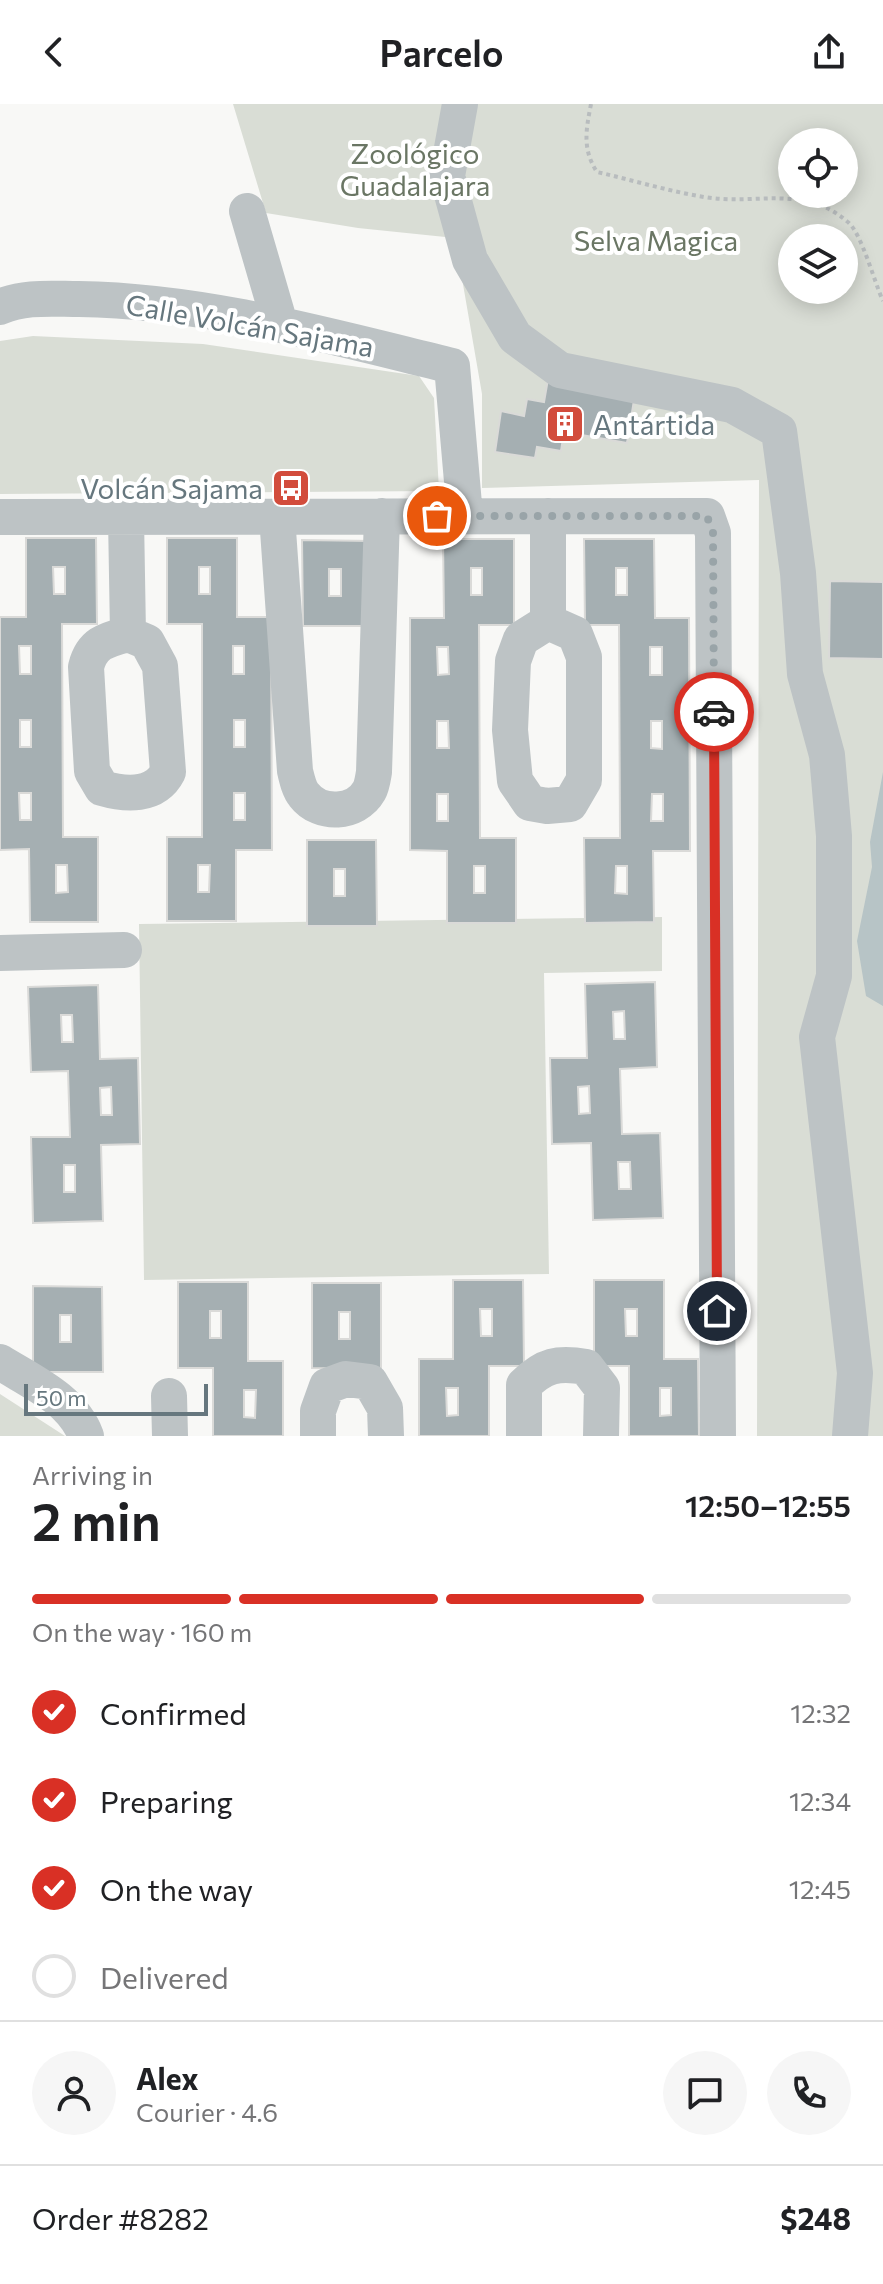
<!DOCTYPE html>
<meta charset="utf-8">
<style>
body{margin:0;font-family:Commissioner,sans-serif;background:#f6f6f6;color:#202124;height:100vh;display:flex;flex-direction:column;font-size:30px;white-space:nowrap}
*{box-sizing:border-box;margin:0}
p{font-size:26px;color:#757577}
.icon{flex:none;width:44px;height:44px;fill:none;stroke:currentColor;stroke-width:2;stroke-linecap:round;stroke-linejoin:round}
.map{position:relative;height:1332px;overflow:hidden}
.sheet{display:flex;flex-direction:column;background:#fff;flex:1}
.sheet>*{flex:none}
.tools{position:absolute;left:778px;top:24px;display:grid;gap:16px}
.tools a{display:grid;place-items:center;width:80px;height:80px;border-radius:50%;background:#fff;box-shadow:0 4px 20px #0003;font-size:40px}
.scale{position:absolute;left:24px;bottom:20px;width:184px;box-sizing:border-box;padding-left:8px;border:4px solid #66777e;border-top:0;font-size:22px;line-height:28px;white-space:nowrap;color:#66777e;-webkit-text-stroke:6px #fff;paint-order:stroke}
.pin{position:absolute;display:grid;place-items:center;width:68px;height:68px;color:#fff;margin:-34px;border:4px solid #fff;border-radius:50%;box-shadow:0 2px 8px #0007}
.courier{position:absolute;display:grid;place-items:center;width:80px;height:80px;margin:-40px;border:6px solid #d93025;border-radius:50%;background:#fff;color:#222;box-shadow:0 2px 10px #0007}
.head em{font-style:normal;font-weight:600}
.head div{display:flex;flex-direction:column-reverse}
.head{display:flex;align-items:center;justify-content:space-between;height:136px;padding:0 32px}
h1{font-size:52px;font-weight:600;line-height:60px}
.bar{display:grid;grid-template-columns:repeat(4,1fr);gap:12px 8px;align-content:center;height:96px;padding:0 32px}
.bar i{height:10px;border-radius:6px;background:#e0e0e0}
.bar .on{background:#d93025}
.bar p{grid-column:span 4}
.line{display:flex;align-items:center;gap:20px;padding:0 32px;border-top:2px solid #e0e0e0}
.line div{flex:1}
.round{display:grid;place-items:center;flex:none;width:84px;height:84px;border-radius:42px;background:#f6f6f6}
ol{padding:0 32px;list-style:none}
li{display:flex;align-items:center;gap:24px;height:88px}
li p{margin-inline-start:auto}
li .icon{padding:8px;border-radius:50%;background:#d93025;color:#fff;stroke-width:4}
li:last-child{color:#757577}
li i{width:44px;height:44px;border:4px solid #e0e0e0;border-radius:50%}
header{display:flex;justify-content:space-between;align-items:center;height:104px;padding:0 32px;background:#fff;font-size:36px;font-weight:600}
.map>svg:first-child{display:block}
.green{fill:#d9ddd5;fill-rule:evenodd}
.water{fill:#b7c4c6}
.building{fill:#a5afb2;stroke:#dadad8;stroke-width:2;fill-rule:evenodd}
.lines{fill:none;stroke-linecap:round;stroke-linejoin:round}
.path{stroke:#b8bcbe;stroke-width:4;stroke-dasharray:4 4;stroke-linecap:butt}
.minor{stroke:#bdc3c5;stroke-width:36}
.done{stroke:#99a4a8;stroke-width:8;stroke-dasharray:0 14.4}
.route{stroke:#d93025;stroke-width:10}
.labels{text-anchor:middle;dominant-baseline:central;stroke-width:8;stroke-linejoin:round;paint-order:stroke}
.park-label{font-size:28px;fill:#6a7664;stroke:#fff}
.street-label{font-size:28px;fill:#66777e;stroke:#fff}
.poi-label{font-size:28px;fill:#66777e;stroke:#fff;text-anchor:start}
</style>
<header><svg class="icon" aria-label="back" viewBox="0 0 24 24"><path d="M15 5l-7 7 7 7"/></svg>Parcelo<svg class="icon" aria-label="share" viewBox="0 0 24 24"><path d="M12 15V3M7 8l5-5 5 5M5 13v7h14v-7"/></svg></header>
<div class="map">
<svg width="883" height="1332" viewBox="0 0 883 1332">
<rect width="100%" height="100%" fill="#f8f8f6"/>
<path class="green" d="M233,0H883V1332H757L759,376L482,384V290L455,134L358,124L266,109ZM792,38H844V90H792ZM792,134H844V186H792Z
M33,232L203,240L419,272L434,294L439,387L0,390V237Z
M662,813V867L544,869L549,1170L144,1176L139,820Z
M0,1290L65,1332H0Z"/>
<path class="water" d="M883,668V902L866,892L857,837L872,763L870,738Z"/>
<path class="building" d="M548,275L635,290L627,339L564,328L561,347L537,343L535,354L495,348L501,307L524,312L527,295L544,298Z
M26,434H96L97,520H62L63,733H98V818H30L29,745L0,746V513H26ZM53,463H65V490H54ZM19,542H31V570H20ZM20,616H31V643H20ZM19,689H31V716H20ZM56,761H67L68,788L56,789Z
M167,434H237V513H271L272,746H236V817H167V733H202V520H167ZM199,463H210V490H199ZM233,542H244V570H233ZM234,616H245V643H234ZM234,689H245V716H234ZM198,761H210L209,788H198Z
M443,435H514V521H479L480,734H516V819H447V747L410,746V514H444ZM471,464H482V491H471ZM437,543H448L449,570L438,571ZM437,617H448L449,644H437ZM437,690H448V717H437ZM474,762H485V789H474Z
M584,435H654L655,514H689L690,747H653L654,818L585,819L584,734H620L619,521H585ZM616,464H627V491H616ZM650,543H662V571H650ZM651,617H662V645L651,644ZM652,690H663V717H651ZM616,762H627V790L615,789Z
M302,436L372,437V522H303ZM329,465H341V492H329Z
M830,477L883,478V555L829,554Z
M307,736H376L377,822H307ZM334,765H345V792H334Z
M655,878L657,963L620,965L622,1030L660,1029L663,1114L593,1116L591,1039L552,1040L550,954H587L585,880ZM624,907L625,935H614L613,908ZM589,982L590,1009L579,1010L578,983ZM618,1058H630L631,1085H619Z
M98,881L100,955L138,954L140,1040L101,1041L103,1117L33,1119L31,1033H70L68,967L31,968L28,883ZM61,911H72L73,938H62ZM111,983L112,1011H101L100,984ZM64,1061H75V1088H64Z
M453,1176H523L524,1262H489V1332H419V1255H453ZM480,1205H492V1232H481ZM446,1284H458V1311L447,1312Z
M594,1176H664V1255H698L699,1332H629V1262H594ZM625,1205H637V1232H626ZM660,1284H671V1311L660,1312Z
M178,1178H248V1257H283V1332H213V1264H178ZM210,1207H221V1234H210ZM244,1286H256L255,1314L244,1313Z
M312,1179H381V1265L312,1264ZM339,1208H350V1235H339Z
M33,1182L102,1183L103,1268H33ZM60,1211H71V1238H60Z"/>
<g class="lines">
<path class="path" d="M591,0C586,26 582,45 597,68C632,76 668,87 704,93C757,102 804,79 849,119C862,131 875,180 883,197"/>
<path class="minor" d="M460,0L447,72L470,156L515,233L560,266L732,301L779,327L798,469L805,570L827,651L834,732V872L817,933L855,1269L850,1332
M247,107L280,220
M0,203C24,192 52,195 79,195C206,197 329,232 452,262L465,412
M277,412L295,667C297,675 299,685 304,691C320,712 356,710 369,687C372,682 373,674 374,668L382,412
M548,412V518
M0,413L707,412L713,429L718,1332
M126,413L128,530
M548,518L575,530L584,553V676L570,700L547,702L530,699L515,677L510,626L513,557L521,535Z
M128,530L147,538L160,562L168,668C155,693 126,691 102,684L92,667L86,563C92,539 106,536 128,530Z
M0,849L124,846
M0,1258C32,1278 72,1295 86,1332
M169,1292L170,1332
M318,1332V1307L327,1282L346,1275L370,1278L385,1304L386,1332
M524,1332V1281C544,1261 558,1258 586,1263L602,1284L601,1332"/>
</g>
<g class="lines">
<path class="done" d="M437,412H707L713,429L714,608"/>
<path class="route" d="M714,608L717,1207"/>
</g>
<defs>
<symbol id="building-square" viewBox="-11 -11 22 22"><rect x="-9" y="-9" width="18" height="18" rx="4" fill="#d24c3c" stroke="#fff"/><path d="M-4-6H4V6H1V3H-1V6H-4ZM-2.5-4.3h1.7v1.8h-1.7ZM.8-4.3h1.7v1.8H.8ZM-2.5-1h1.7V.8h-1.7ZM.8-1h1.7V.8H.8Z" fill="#fff"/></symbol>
<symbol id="bus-square" viewBox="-11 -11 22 22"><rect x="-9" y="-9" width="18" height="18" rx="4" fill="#d24c3c" stroke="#fff"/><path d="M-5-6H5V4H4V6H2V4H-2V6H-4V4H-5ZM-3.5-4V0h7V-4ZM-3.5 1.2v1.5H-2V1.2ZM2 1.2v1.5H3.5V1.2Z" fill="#fff"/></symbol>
</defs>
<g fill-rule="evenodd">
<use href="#building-square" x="543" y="298" width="44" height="44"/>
<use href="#bus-square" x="269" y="362" width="44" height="44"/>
</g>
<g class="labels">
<g class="park-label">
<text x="415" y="49">Zoológico<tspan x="415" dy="32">Guadalajara</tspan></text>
<text x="656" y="136">Selva Magica</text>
</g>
<g class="street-label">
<text transform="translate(250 221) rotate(10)">Calle Volcán Sajama</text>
</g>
<g class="poi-label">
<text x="593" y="320">Antártida</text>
<text x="263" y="384" text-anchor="end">Volcán Sajama</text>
</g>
</g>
</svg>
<div class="tools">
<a><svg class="icon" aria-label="locate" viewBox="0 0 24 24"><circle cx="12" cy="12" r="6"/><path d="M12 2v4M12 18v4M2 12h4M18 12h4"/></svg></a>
<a><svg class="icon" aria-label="layers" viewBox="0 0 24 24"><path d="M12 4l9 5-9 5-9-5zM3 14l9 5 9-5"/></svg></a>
</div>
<div class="scale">50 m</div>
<div class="pin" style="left:437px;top:412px;background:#ea580c"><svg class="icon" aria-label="bag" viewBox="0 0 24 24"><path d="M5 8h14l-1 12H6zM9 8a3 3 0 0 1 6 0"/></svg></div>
<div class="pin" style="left:717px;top:1207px;background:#1f2937"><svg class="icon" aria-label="home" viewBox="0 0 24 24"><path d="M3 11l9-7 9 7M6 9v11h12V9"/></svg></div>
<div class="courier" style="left:714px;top:608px"><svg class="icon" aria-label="car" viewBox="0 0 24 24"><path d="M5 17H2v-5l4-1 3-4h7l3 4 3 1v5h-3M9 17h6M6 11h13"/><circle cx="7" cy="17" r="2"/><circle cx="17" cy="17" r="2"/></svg></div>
</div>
<section class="sheet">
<div class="head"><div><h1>2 min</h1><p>Arriving in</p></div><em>12:50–12:55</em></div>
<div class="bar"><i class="on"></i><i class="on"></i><i class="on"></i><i></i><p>On the way · 160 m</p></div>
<ol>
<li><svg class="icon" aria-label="check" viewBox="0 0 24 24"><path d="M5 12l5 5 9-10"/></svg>Confirmed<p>12:32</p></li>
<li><svg class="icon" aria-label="check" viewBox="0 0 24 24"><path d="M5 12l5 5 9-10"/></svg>Preparing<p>12:34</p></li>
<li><svg class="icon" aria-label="check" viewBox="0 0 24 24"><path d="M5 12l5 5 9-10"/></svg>On the way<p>12:45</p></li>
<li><i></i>Delivered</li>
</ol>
<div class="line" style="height:144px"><a class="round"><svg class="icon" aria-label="person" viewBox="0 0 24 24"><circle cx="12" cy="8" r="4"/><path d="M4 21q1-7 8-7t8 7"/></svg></a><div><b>Alex</b><p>Courier · 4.6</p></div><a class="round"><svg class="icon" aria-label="chat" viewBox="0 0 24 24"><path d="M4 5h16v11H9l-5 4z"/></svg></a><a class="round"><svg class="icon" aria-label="phone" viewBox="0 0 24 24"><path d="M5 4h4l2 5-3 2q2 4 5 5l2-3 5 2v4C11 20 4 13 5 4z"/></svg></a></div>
<div class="line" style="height:104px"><div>Order #8282</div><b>$248</b></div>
</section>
